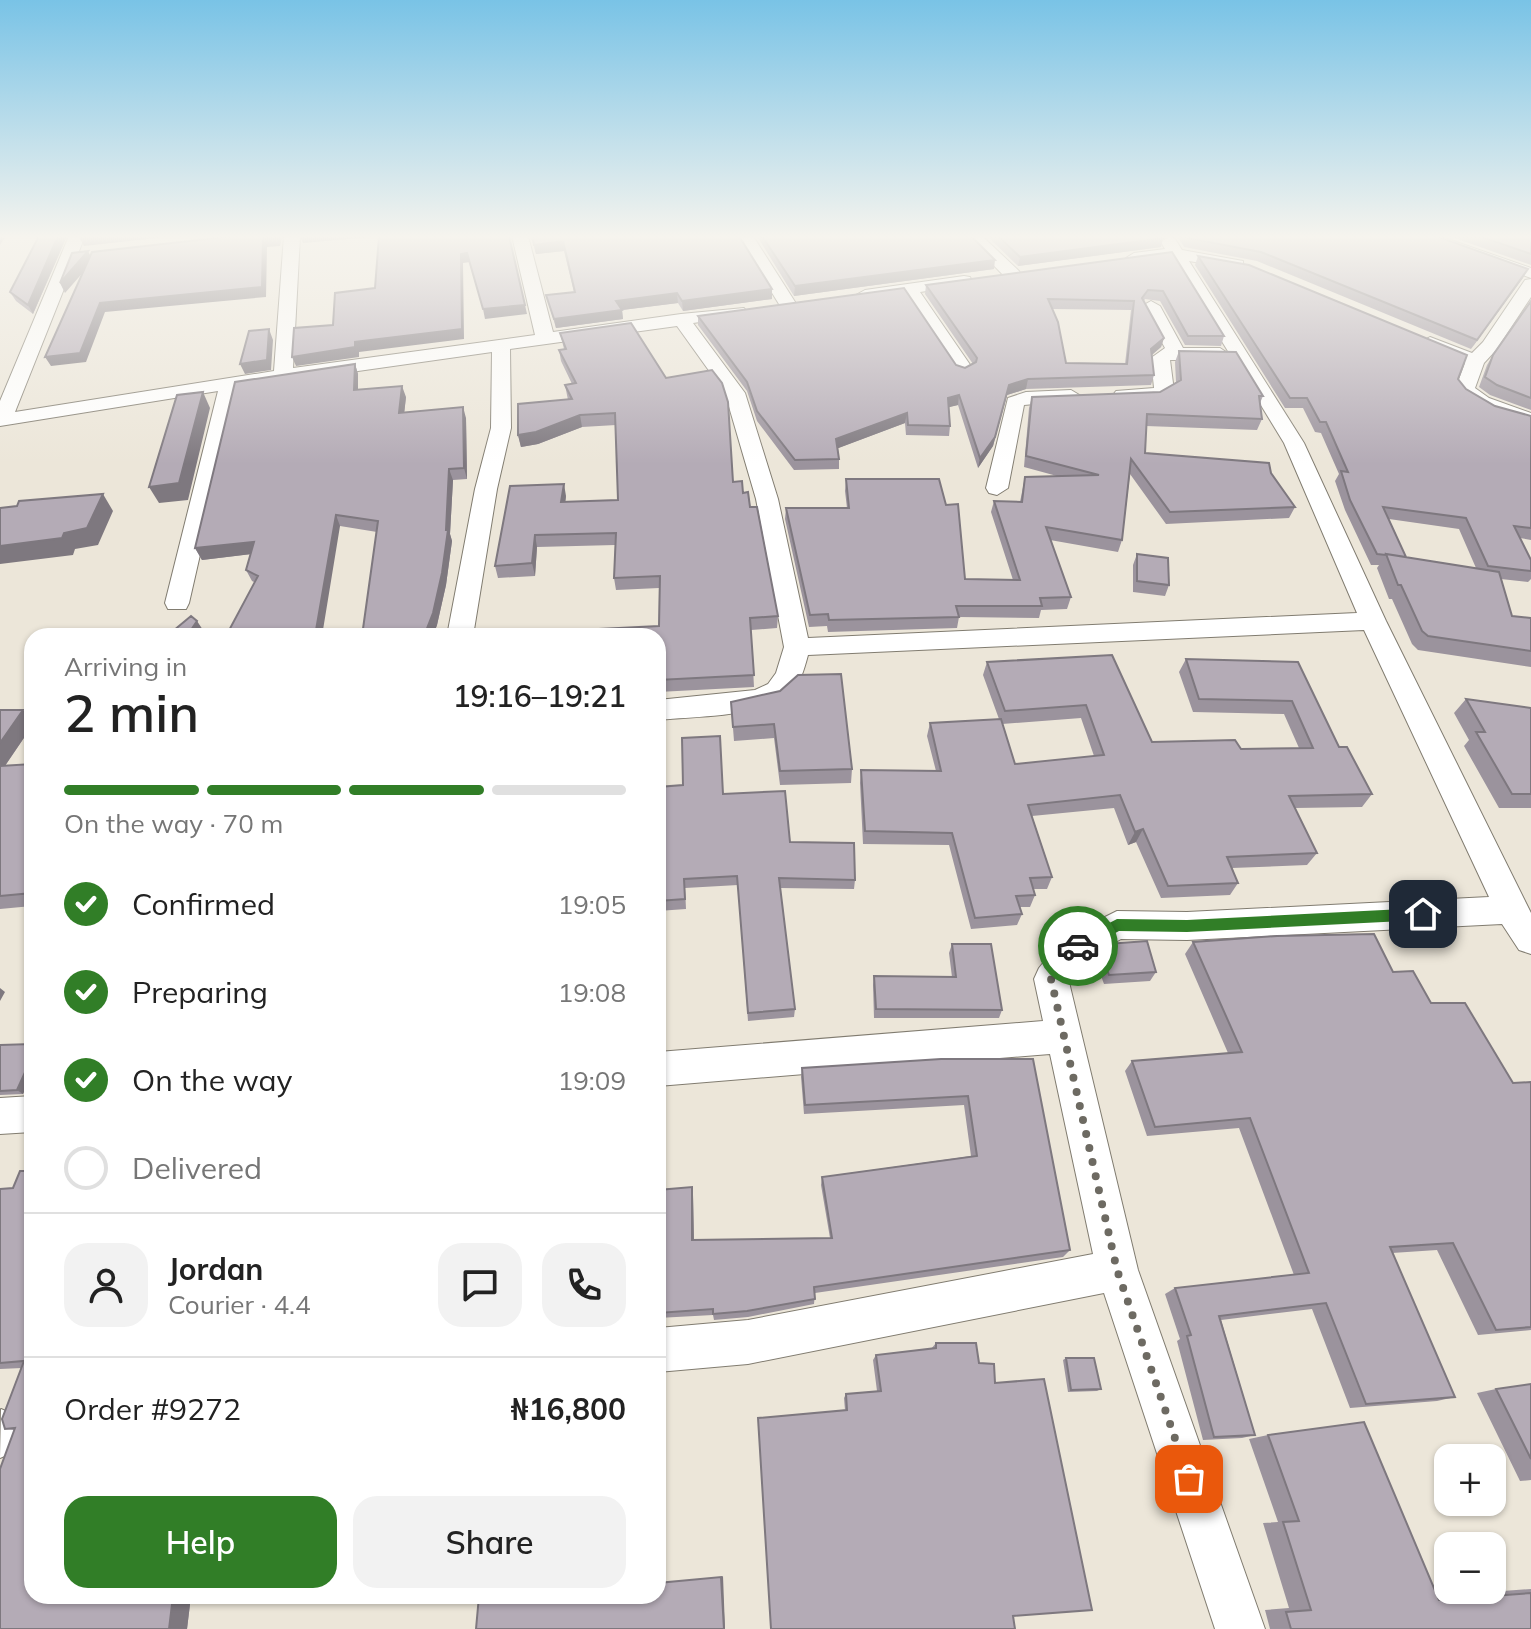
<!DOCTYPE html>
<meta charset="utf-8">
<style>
body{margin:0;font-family:Mulish,sans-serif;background:#f2f2f2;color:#222;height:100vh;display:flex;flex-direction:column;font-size:30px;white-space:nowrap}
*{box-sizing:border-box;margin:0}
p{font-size:26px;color:#767676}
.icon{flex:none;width:44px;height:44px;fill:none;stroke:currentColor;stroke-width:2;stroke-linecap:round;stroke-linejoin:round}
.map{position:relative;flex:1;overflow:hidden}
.drawer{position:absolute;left:24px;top:628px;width:642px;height:976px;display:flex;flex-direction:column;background:#fff;border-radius:24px;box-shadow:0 2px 6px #0004}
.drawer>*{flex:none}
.fabs{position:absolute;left:1434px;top:1444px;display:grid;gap:16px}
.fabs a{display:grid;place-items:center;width:72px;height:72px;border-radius:16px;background:#fff;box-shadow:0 2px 6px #0004;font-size:40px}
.pin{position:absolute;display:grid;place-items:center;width:68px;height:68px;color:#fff;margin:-34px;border-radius:16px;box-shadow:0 4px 12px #0006}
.courier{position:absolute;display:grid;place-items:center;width:80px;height:80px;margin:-40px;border:6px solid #317e27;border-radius:50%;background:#fff;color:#222;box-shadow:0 2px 10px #0007}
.head em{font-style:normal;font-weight:600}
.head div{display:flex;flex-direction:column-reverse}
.head{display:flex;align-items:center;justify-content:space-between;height:136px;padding:0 40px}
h1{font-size:52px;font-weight:600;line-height:60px}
.bar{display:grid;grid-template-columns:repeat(4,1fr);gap:12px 8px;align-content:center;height:96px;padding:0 40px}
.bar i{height:10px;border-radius:6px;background:#e0e0e0}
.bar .selected{background:#317e27}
.bar p{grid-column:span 4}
.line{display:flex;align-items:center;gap:20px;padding:0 40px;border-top:2px solid #e0e0e0}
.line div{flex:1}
.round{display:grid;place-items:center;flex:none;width:84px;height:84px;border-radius:24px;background:#f2f2f2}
ol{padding:0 40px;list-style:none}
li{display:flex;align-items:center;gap:24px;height:88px}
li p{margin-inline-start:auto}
li .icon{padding:8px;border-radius:50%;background:#317e27;color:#fff;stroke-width:4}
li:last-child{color:#767676}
li i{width:44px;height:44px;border:4px solid #e0e0e0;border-radius:50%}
.button{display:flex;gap:16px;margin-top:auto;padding:16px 40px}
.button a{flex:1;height:92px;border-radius:24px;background:#317e27;color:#fff;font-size:32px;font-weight:600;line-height:92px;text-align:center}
.button a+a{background:#f2f2f2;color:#222}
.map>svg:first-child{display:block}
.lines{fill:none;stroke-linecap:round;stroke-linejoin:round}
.minor-casing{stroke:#817c70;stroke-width:2}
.minor{fill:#fff;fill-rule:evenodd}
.wall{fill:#9b939d;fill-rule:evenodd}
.shaded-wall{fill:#7e787f}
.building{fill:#b4abb6;stroke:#7e787f;stroke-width:2;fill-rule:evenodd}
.route{fill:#317e27}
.done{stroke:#6d6a62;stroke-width:8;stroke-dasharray:0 14.4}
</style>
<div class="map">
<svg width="1531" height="1629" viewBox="0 0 1531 1629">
<rect width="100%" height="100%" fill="#ece6d9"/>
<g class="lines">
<defs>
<path id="minor" d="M69,236H85L15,412L274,371L284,236H300L293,368L535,335L512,236H528L553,332L681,314L744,308L747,312L744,316L693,323L745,393L778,499L808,638L1357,613L1284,443L1171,258L1134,263L1126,258L1134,253L1165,249L1161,242L1169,237L1175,239L1182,250L1243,261V267L1237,269L1189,261L1304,443L1386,621L1531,913V954L1519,950L1502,924L1187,940L1121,939L1087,958L1069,982L1138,1270L1265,1629H1215L1104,1293L748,1364L658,1372V1328L748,1320L1093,1254L1050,1054L658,1086V1052L1043,1021L1034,979L1039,968L1063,938L1117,911L1187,912L1489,897L1364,630L808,655C804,670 800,684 789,696C769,716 687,717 658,720V700L755,690L768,684L776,673L784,647L756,499L725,393L677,326L510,349L511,428L497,489L473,636H447L475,489L491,428L492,352L238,388L189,603L186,609H168L165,603L218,391L0,426V401Z
M737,236H753L797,305L794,309H782Z
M965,236H982L1019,271L1021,275L1019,279H1007Z
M1415,236H1439L1531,268V278Z
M964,276L970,277L972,281L970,285L920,292L973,369L964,375L957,373L904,295L865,300L856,295L865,290Z
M1531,279V297L1496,350L1484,363L1475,388L1489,398L1531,413V426C1506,420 1472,410 1455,390L1465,363L1421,342L1430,337L1472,353L1483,342L1525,280Z
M1151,301L1160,306L1183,348H1220L1229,354L1220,360H1170L1174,391L1155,401L1116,399L1113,395L1116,391L1154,388L1151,358L1165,348L1142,306Z
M1071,390L1081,396L1078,400L1024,405L1008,488L997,495L989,493L986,488L1008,398L1026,392Z
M32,1096V1132L0,1134V1098Z
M1,1409L17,1416L24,1432L16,1451L0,1458Z"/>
</defs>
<use href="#minor" class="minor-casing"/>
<use href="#minor" class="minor"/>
</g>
<path class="wall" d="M39,236H67L33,314L16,301L10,292Z
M531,236H739L772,289V299L683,311L678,303L622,310L623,319L556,328L546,295L574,292L564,251L536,254Z
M757,236H971L994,269L794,296Z
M987,236H1166L1163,237L1161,247L1018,266Z
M1175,236H1436L1528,269L1471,349L1257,261L1184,247L1178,237Z
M1449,236H1531V265Z
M1172,252L1224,336L1221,346L1185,345L1160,301L1145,299L1144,301L1164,338L1161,347L1152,355L1154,375L1151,385L1026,389L1007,395L993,446L978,468L958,405L948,407L950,426L949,436L906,435L905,423L838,448L839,459V469L794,470L757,421L747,391L698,325V316L956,365L965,368L973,364L925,294L926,285ZM1052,309L1131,310L1125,364L1066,363Z
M1198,256L1458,379L1466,389L1495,406L1531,416V540L1520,538L1531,560V579L1528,582L1501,579L1512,616L1531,618V667L1418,650L1412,644L1392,599H1389L1377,568L1379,565H1371L1345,510L1335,481L1339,474L1321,433L1315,432L1303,408H1285L1195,265ZM1389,519L1459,529L1476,568L1406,557Z
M1531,301V410L1490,395L1479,387L1487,365L1493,355Z
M560,333L666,378L733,482L743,493L750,507L778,616L777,628L751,630L754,687L658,692L659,588L616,590L614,578L615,545L537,547L535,576L498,578L495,566L566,496L565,502L618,500L616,425L582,427L538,444L521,447L518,435L568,400L565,385L572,384L561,361L559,350L564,349Z
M1179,351L1263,396L1260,403L1262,419L1257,430L1146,426L1145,453L1271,473L1295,507L1289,518L1166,524L1130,474L1122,540L1118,552L1050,540L1071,597L1067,609L1041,610L1039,618L959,617L957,628L828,632L827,626L809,627L785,519L786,508H847L845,491L846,479L965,579L1013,580L991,512L994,501L1020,502L1025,477L1057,476L1024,467L1029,408L1032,397L1160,392L1176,382L1175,362Z
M355,364L358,374V389L406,397L404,413L466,418L467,479L453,480L450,534L452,541L446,585L437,625L433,636H362L377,532L340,526L254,582L252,581L246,570L251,554L202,560L195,548Z
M1137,554L1169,585L1165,596L1133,592V565Z
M1028,659L1152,742L1241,749L1299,748L1284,714L1193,712L1179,672L1186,659L1298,662L1339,747L1372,794L1362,807L1295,808L1317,853L1307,865L1232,868L1238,883L1230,895L1161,898L1136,842L1128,845L1114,808L1032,816L1052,877L1047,889H1033L1035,895L1030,907H1020L1022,914L1017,925L971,929L949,845L863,844L860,783L861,770L936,771L927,736L930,723L999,719L983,675L987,662ZM1081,718L1094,756L1015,764L1002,724Z
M780,691L852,769L851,783L780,785L774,738L734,741L731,702Z
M1466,699L1531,708V808H1499L1464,746L1469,740L1454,713Z
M0,710L32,720V726L5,766L32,764V906L0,909Z
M658,787L723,794L790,842L855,880L854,889L780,888L795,1009L794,1017L748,1021L738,885L685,888L686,909L658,911Z
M1193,942L1393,972L1431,1003L1513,1083L1531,1082V1330L1478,1335L1437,1250L1392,1253L1455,1397L1437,1401L1350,1408L1312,1309L1221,1320L1255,1435L1242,1438L1203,1440L1177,1341L1180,1339L1165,1294L1175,1288L1294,1275L1239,1128L1147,1136L1125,1071L1132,1061L1228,1053L1185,954Z
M952,944L1002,1010L999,1018H874L873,985L874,976L952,977L949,953Z
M1099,948L1156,972L1150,981L1104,984L1094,957Z
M32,1044V1075L23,1094L0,1095V1045Z
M1033,1059L1070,1250L1063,1257L815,1293L814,1304L748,1317L714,1320L713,1315L658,1318V1190L693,1195L694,1240L830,1238L821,1185L822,1177L971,1156L964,1105L804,1114L801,1077L802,1068Z
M20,1171L32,1596H191L187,1629H0L14,1430L5,1429L22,1368L0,1369V1189L13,1188Z
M936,1343L979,1363L845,1410L844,1398L846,1394L877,1391L873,1360L876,1355L931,1349Z
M1066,1358L1101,1389L1097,1391L1068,1392L1063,1360Z
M1531,1384V1480L1520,1481L1477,1393L1496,1389Z
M1268,1435L1437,1596L1531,1589V1629H1270L1265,1610L1289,1608L1263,1523L1278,1522L1249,1439Z"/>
<path class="shaded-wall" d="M0,236L5,237L0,245Z
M58,236H67L33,314L28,305Z
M90,236H175L84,246L79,237Z
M277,236H282L280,246L267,247L266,297L105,312L86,362L51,366L45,357L100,303L263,238Z
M300,236H382L303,243Z
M1160,236H1166L1163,238L1161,247L1018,266L1020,257Z
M563,241L564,251L536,254L534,245Z
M88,251L93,261L65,293L60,283Z
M467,253L470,262L463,263L464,339L359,352V357L296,366L292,357L355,342L461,254Z
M995,260L994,269L794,296L795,286Z
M1528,269L1523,278L1471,349L1477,340Z
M772,289V299L683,311L682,301Z
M677,293L678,303L622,310L623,319L556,328L554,319L616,301Z
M525,305L527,314L485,319L483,309Z
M269,329L273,340L271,370L245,374L240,364Z
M1164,338L1161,347L1148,358L1151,349Z
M355,364L358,374V401L354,390Z
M1028,379L1026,389L1007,395L993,446L978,468L980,458L1009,385Z
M402,386L406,397L403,424L399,413Z
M203,392L210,408L188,500L159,503L149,487Z
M959,395L958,405L946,408L948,398Z
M463,407L466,418L467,479L464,468Z
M907,413L905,423L836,449V439Z
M580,415L582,427L538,444L521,447L518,435Z
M449,469L453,480L450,534L452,541L446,585L437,625L433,636H424L446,530Z
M564,484L566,496L564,514L561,502Z
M103,494L113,511L98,545L75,549L73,555L0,564V546L64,533Z
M336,515L340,526L322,636H315Z
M535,535L537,547L535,576L532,563Z
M254,542L260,553L202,560L195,548Z
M197,621L203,630L199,636H187Z
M23,710L32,720V726L0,773V743Z
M1143,829L1136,842L1128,845L1135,832Z
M0,988L5,992L0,1001Z
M32,1057V1075L23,1094L17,1090Z
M692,1187L693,1195L694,1247L692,1240Z
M723,1576L725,1629H724L721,1577Z
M173,1596H191L187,1629H169Z"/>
<path class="building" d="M39,236H58L28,305L10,292Z
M234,236H277L263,238L262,287L100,303L80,353L45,357L92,252Z
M379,236H509L525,305L483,309L467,253L461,254L462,329L355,342V347L292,357L294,328L333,325L335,293L375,288Z
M532,236H739L772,289L682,301L677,293L616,301L622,310L554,319L546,295L575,292L563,241L534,245Z
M762,236H971L995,260L795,286Z
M998,236H1163V238L1020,257Z
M1185,236H1436L1528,269L1477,340L1261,252L1187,238Z
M1479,236H1531V254Z
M88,251L60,283L72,253Z
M1172,252L1224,336H1188L1163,291L1148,290L1142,298L1164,338L1151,349L1154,375L1028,379L1009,385L995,437L980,458L959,395L948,398L950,426L908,425L907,413L836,439L839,459L795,460L757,411L747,382L698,316L904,288L956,365L965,368L976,362L977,358L926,285ZM1048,299L1134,301L1127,364L1066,363L1058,322Z
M1198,256L1249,265L1467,355L1458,379L1466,389L1495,406L1531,416V528L1514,526L1531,560V571L1488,566L1466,518L1383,507L1406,557L1386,554V555L1377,554L1350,500L1341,471L1348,472L1326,422H1320L1307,398H1290Z
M1531,301V398L1497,385L1485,377L1493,355Z
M631,323L666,378L712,370L722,383L728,402L733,482L742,481L743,493L748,492L750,507H757L778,616L750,618L754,675L658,680V636H475V635L659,626L660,576L614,578L616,533L535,535L532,563L495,566L510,486L564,484L561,502L618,500L615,413L580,415L536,432L518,435V404L572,399L565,385L576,383L559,350L566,349L560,333Z
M269,329L267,360L240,364L249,331Z
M1179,351L1236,352L1263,396H1259L1262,419L1147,414L1145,453L1269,463L1271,473L1295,507L1170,512L1131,459L1122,540L1046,527L1071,597L1040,598L1042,606H956L959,617L829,620L828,614L810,615L786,508H849L846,479H939L946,505L958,504L965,579L1020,580L994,501L1022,502L1025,477L1099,475L1026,456L1032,397L1160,392L1181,380Z
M355,364L354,390L402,386L399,413L463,407L464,468L449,469L446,530H448L442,573L433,613L424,636H372L373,635L362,636L378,521L336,515L315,636H226L258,576L246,570L254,542L195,548L235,382Z
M203,392L179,483L149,487L177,395Z
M103,494L87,528L64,533L62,538L0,546V508L17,506L19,501Z
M1137,554L1168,558L1169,585L1137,581Z
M1386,554L1499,572L1512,616L1531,618V651L1428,636L1422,631L1401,585H1398Z
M191,616L197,621L187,636H167Z
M1112,655L1152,742L1235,740L1241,749L1313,748L1292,701L1199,699L1186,659L1298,662L1339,747H1347L1372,794L1289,796L1317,853L1227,857L1238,883L1168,886L1143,829L1135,832L1120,795L1028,805L1052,877L1030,878L1035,895L1016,896L1022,914L975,918L952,833L865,831L861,770L941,771L930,723L1001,719L1015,764L1104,755L1086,705L1005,711L987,662Z
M841,674L852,769L780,771L774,724L733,727L731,702L780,691L798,675Z
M1466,699L1531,708V794H1512L1476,732H1485Z
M0,710H23L0,743Z
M720,736L723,794L785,791L790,842L854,843L855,880L779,878L795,1009L748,1013L737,876L684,879L685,899L658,901V787L683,785L682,738Z
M32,764V893L0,896V766Z
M1374,934L1393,972L1413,971L1431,1003H1465L1513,1083L1531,1082V1327L1496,1330L1453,1243L1390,1247L1455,1397L1366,1404L1326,1303L1219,1316L1255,1435L1214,1437L1187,1336L1191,1335L1175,1288L1309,1273L1250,1118L1155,1127L1132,1061L1242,1052L1193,942L1277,936Z
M1147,941L1156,972L1109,975L1099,948L1107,944Z
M952,944H991L1002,1010L876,1009L874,976L956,977Z
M32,1044V1057L17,1090L0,1091V1045Z
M941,1059H1033L1070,1250L814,1287L815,1299L747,1311L713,1314V1309L658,1313V1190L692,1187V1240L832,1238L822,1177L977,1156L968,1096L805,1105L802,1068Z
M20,1171H32V1596H173L169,1629H0V1469L15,1428L5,1429L2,1419L24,1361L0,1363V1189L13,1188Z
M936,1343H976L979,1363L994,1364L995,1383L1044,1379L1092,1610L1013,1616L1015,1629H771L758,1418L847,1410L846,1394L881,1391L876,1355L936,1348Z
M1066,1358H1094L1101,1389L1071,1390Z
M1531,1384V1459L1496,1389Z
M1364,1422L1439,1600L1531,1593V1629H1291L1286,1612L1311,1610L1283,1522L1299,1521L1268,1435Z
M721,1577L724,1629H476L479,1596H658V1583Z"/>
<linearGradient id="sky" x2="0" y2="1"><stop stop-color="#79c3e6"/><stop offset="0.51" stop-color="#f6f4ee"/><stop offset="1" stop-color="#f6f4ee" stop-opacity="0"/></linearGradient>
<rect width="1531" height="464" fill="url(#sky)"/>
<path class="route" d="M1423,908L1430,914L1423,920L1187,932L1119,931L1078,953L1071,946L1073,942L1117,919L1187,920Z"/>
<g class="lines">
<path class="done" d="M1078,946L1051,979L1117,1270L1189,1479"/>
</g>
</svg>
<div class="fabs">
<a>+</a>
<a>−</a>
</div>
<div class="pin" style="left:1189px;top:1479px;background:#ea580c"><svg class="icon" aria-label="bag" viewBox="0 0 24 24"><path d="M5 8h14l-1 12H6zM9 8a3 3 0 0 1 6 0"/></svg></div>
<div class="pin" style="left:1423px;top:914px;background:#1f2937"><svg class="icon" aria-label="home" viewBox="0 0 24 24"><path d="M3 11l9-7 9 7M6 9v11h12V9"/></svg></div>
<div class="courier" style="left:1078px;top:946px"><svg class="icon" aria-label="car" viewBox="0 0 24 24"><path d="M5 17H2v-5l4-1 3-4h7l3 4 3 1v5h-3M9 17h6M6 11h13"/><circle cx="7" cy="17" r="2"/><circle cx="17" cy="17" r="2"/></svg></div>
<section class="drawer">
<div class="head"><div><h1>2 min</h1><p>Arriving in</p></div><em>19:16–19:21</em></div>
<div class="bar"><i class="selected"></i><i class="selected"></i><i class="selected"></i><i></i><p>On the way · 70 m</p></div>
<ol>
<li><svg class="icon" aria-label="check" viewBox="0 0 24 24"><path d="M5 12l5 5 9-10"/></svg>Confirmed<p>19:05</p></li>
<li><svg class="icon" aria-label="check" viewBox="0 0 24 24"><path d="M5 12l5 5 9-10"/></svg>Preparing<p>19:08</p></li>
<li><svg class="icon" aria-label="check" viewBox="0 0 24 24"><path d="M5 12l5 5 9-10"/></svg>On the way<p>19:09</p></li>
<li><i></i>Delivered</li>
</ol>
<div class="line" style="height:144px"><a class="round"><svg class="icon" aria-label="person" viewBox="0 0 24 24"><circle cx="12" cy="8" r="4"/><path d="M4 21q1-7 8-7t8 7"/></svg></a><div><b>Jordan</b><p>Courier · 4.4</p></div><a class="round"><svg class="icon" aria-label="chat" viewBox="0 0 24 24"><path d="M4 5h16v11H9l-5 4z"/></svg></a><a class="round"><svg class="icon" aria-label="phone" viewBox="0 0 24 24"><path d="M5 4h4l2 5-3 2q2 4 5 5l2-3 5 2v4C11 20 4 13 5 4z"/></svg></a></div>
<div class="line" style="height:104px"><div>Order #9272</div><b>₦16,800</b></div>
<div class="button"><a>Help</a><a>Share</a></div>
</section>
</div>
